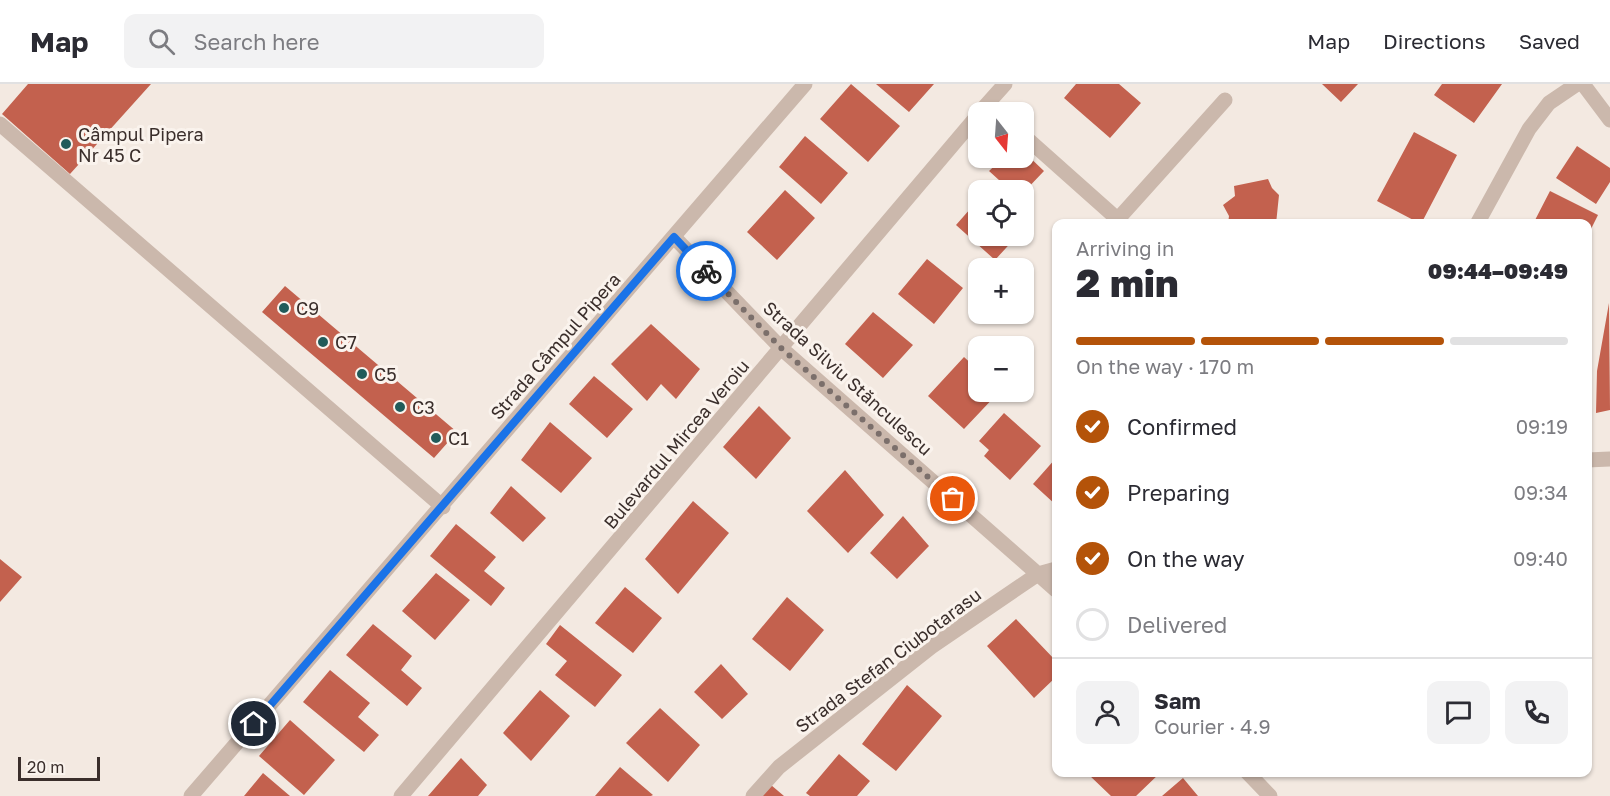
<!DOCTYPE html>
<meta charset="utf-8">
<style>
body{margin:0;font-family:"Golos Text",sans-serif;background:#f2f2f3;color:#2b2b33;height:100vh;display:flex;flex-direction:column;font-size:22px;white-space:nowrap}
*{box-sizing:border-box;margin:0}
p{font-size:20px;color:#7c7c81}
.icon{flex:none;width:33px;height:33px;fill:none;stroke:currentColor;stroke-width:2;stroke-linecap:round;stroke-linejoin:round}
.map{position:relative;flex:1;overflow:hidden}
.panel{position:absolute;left:1052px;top:135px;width:540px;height:558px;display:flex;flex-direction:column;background:#fff;border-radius:12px;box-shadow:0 2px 4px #0004}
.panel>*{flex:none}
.needle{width:39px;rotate:163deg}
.tools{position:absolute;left:968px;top:18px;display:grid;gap:12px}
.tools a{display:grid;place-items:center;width:66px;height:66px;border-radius:12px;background:#fff;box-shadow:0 2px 4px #0004;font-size:30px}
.scale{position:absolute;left:18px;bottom:15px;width:82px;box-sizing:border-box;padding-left:6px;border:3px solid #3a2e2b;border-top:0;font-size:16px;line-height:21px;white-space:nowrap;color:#3a2e2b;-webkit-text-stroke:4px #faf3ed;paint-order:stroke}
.pin{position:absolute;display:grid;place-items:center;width:51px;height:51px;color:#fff;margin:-26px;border:3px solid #fff;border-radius:50%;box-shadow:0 2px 6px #0007}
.courier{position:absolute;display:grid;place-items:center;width:60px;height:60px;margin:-30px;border:4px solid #1a73e8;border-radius:50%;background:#fff;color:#222;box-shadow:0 2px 8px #0007}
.head em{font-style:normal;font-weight:800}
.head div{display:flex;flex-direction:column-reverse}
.head{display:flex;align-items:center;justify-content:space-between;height:102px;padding:0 24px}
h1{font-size:39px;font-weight:800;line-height:45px}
.bar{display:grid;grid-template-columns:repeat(4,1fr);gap:9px 6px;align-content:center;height:72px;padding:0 24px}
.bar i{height:8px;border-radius:4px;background:#e1e1e2}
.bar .on{background:#b45309}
.bar p{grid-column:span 4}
.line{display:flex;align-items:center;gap:15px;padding:0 24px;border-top:2px solid #e1e1e2}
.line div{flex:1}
.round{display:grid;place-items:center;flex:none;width:63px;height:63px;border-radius:12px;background:#f2f2f3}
ol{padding:0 24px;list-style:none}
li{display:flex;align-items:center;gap:18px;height:66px}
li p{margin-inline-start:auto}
li .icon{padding:6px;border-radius:50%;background:#b45309;color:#fff;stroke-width:4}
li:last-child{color:#7c7c81}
li i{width:33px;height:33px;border:3px solid #e1e1e2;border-radius:50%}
header{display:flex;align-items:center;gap:36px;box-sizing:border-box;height:84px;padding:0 30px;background:#fff;border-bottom:2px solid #e1e1e2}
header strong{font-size:28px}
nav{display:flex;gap:33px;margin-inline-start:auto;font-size:21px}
.search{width:420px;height:54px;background:#f2f2f3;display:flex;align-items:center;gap:15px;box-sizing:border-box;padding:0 21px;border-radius:12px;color:#7c7c81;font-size:22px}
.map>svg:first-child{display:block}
.building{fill:#c3614e}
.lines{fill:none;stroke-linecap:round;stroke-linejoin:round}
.street{stroke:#cbb8ac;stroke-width:15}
.done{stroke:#7b6f6b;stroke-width:6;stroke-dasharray:0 10.8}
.route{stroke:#1a73e8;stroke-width:8}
.poi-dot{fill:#215b5a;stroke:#faf3ed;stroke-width:2}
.labels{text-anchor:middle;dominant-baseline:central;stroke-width:6;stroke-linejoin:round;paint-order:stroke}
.poi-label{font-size:18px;fill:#3a2e2b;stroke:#faf3ed;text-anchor:start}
.street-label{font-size:18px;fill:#3a2e2b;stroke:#faf3ed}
</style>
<header>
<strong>Map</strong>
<div class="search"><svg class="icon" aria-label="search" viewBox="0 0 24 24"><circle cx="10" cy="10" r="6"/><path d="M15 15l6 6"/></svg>Search here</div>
<nav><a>Map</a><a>Directions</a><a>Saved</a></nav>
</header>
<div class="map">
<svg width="1610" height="712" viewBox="0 0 1610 712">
<rect width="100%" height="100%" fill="#f3e9e1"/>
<path class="building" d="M28,0H151L70,90L2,30Z
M851,0L900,42L868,78L820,35Z
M876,0H934L909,28Z
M1076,0H1119L1141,19L1110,54L1064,14Z
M1322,0H1358L1341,18Z
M1442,0H1502L1474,39L1434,11Z
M1414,48L1457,71L1421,140L1377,117Z
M805,52L848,89L821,120L779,83Z
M1577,62L1610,84V98L1596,120L1556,94Z
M1023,67L1044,87L1023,109V106H1010L989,87L1003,74H1023Z
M1268,95L1272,104L1279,111L1276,140H1228L1229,132L1223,121L1235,112L1234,102Z
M785,106L815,134L777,176L747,148Z
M1550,107L1598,131L1587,153V140H1533Z
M978,116V152H1017L995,176L956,141Z
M927,175L963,204L934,240L898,210Z
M285,202L457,348L434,374L262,228Z
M1609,219L1610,326L1596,329L1597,287Z
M873,228L913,261L883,294L845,260Z
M651,240L700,285L676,315L661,300L647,317L611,280Z
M964,273L978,286V308H999L964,345L928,312Z
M594,292L633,325L607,354L569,320Z
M759,322L791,354L756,395L723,363Z
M1004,329L1041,362L1010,396L984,372L989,366L979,357Z
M550,338L592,374L561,409L521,376Z
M1056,374V421L1033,400Z
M845,386L884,431L848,469L807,427Z
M511,402L546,434L523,458L490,429Z
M693,417L729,449L678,510L645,475Z
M903,432L929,462L897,495L870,469Z
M456,440L496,473L484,487L505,504L491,522L430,472Z
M0,475L22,493L0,518Z
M436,489L470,516L435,556L402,527Z
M625,503L662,534L633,569L595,539Z
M787,513L824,546L790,587L752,555Z
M1016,535L1056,577V593L1034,614L987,562Z
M373,540L412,572L401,586L422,604L407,622L346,571Z
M560,541L622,591L595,623L555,591L567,577L546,560Z
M721,580L748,610L722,635L694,608Z
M330,586L370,619L358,633L379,651L364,668L303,618Z
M907,601L942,632L896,687L862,660Z
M540,606L570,632L531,677L503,649Z
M660,624L700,661L668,698L626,659Z
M290,636L335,676L304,711L259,672Z
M839,670L870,697L857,712H810L806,709Z
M461,674L487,701L478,712H428Z
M620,683L653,711L651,712H595Z
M1092,688H1161L1136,712H1111L1089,691Z
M263,689L290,712H244Z
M1183,694L1198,712H1162Z
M771,701L784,712H761Z"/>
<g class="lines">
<path class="street" d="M1583,0L1610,36
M980,28L1005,0
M0,40L443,423
M1023,51L1123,140
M1118,135L1225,16
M1477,140L1529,45L1549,19L1577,0
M674,153L782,265L1056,506
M1587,376L1610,375
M1247,688L1270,712
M191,712L805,0
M401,712L978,31
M753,712L779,683L931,563L1038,490L1056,485"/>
</g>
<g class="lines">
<path class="done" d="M706,187L782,265L953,415"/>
<path class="route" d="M254,640L674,153L706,187"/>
</g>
<g class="poi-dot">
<circle cx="66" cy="60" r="6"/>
<circle cx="284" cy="224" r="6"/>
<circle cx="323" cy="258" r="6"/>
<circle cx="362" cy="290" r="6"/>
<circle cx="400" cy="323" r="6"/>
<circle cx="436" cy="354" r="6"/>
</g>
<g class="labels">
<g class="poi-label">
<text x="78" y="50">Câmpul Pipera<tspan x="78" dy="21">Nr 45 C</tspan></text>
<text x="296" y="224">C9</text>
<text x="335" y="258">C7</text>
<text x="374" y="290">C5</text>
<text x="412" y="323">C3</text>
<text x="448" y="354">C1</text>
</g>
<g class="street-label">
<text transform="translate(555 262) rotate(-49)">Strada Câmpul Pipera</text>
<text transform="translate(848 294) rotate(42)">Strada Silviu Stănculescu</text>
<text transform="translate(676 360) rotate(-50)">Bulevardul Mircea Veroiu</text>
<text transform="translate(888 576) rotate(-37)">Strada Stefan Ciubotarasu</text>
</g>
</g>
</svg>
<div class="tools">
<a><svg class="needle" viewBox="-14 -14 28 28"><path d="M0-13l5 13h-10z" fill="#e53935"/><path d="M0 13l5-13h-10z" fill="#7c7c81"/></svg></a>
<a><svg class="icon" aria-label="locate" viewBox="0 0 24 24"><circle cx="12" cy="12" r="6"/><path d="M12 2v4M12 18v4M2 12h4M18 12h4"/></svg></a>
<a>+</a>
<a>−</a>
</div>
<div class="scale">20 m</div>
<div class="pin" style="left:953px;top:415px;background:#ea580c"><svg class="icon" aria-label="bag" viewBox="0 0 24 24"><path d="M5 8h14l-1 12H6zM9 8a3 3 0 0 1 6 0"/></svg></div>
<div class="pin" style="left:254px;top:640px;background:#1f2937"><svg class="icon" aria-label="home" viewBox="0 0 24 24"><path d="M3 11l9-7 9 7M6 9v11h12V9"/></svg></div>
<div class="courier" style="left:706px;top:187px"><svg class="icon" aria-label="bike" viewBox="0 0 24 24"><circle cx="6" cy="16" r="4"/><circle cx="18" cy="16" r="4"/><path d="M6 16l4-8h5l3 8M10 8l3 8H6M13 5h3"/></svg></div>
<section class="panel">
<div class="head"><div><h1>2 min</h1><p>Arriving in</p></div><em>09:44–09:49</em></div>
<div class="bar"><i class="on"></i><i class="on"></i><i class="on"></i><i></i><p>On the way · 170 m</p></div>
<ol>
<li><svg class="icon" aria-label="check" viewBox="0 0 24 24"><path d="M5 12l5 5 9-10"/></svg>Confirmed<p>09:19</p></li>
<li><svg class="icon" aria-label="check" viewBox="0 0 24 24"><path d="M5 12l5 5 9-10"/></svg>Preparing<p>09:34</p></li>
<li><svg class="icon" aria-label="check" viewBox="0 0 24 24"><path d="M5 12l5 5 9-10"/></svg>On the way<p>09:40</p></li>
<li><i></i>Delivered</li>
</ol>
<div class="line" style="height:108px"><a class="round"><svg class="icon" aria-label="person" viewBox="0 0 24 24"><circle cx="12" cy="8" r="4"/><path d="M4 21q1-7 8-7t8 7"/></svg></a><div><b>Sam</b><p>Courier · 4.9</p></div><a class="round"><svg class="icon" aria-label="chat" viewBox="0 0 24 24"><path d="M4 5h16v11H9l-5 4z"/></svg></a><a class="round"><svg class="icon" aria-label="phone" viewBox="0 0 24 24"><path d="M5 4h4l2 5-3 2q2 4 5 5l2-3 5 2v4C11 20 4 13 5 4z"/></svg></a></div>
</section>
</div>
